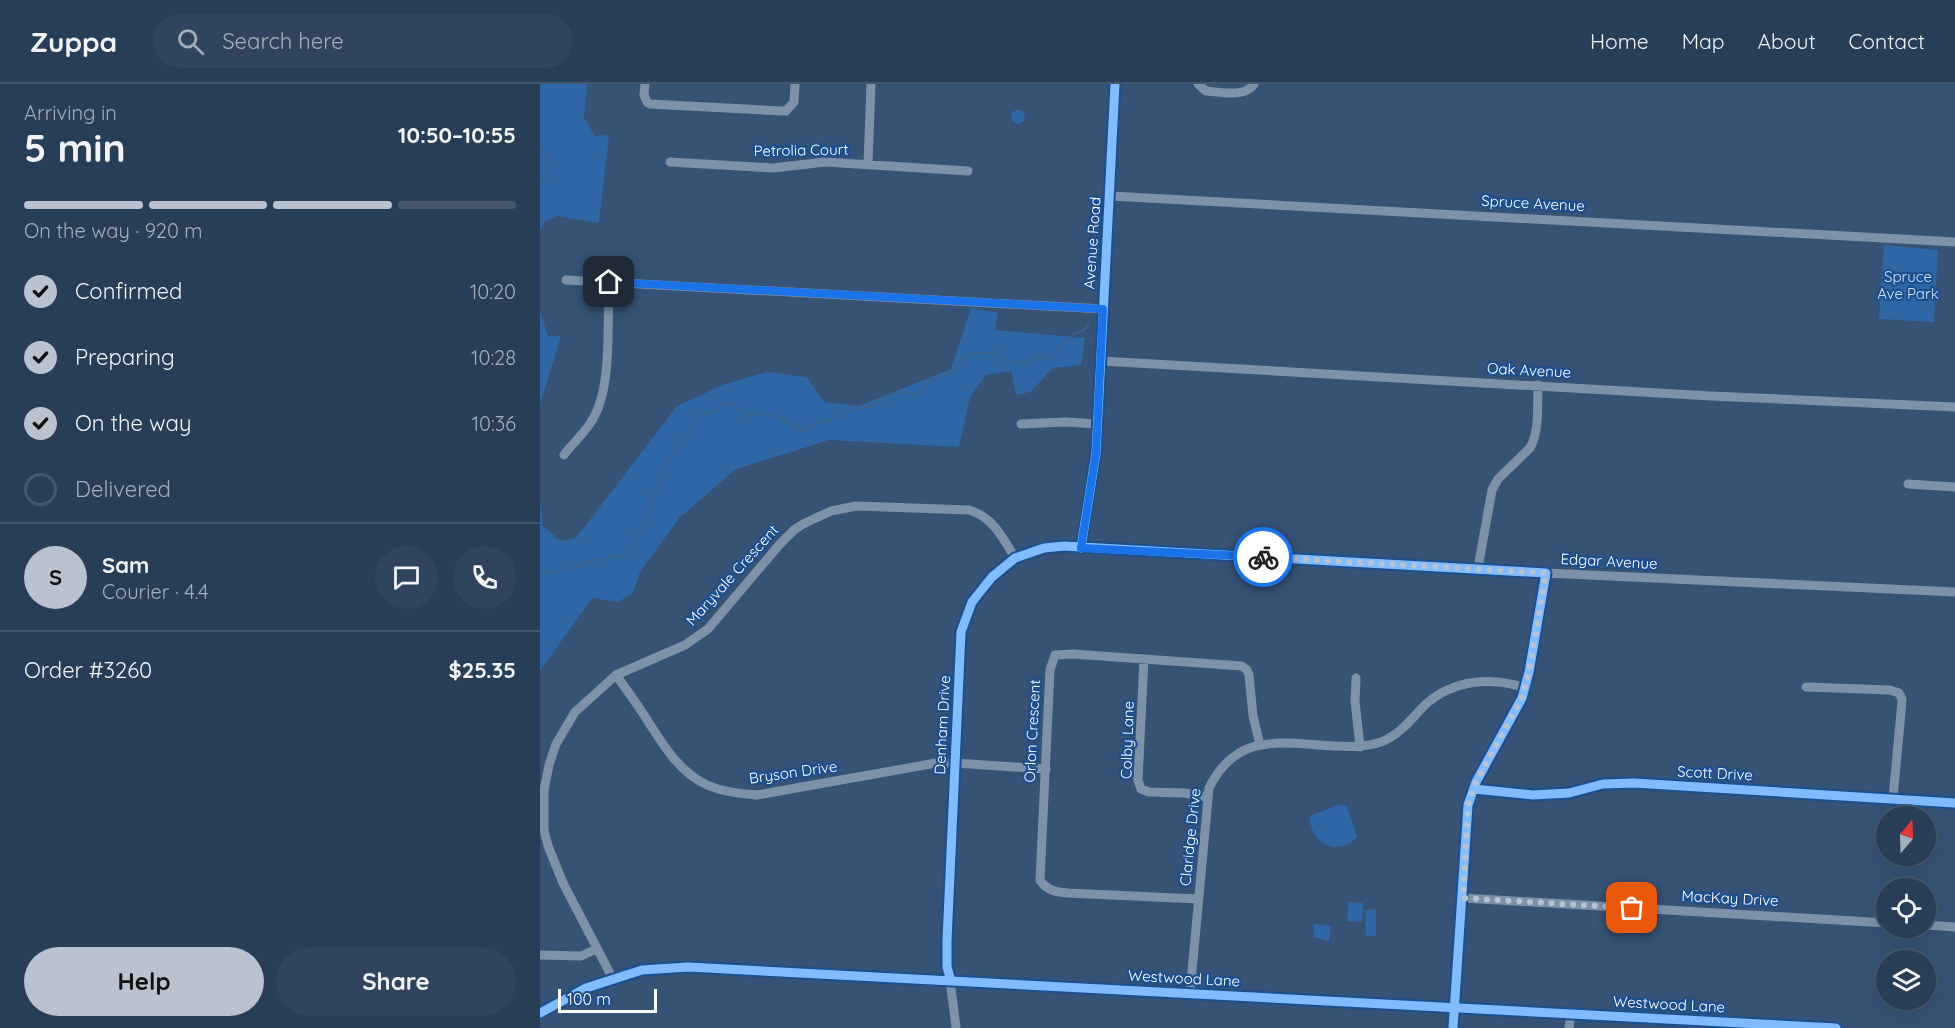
<!DOCTYPE html>
<meta charset="utf-8">
<style>
body{margin:0;font-family:Quicksand,sans-serif;background:#30455d;color:#f1f3f6;height:100vh;display:flex;flex-direction:column;font-size:22px;white-space:nowrap}
*{box-sizing:border-box;margin:0}
p{font-size:20px;color:#a5aeba}
.icon{flex:none;width:33px;height:33px;fill:none;stroke:currentColor;stroke-width:2;stroke-linecap:round;stroke-linejoin:round}
.map{position:relative;flex:1;overflow:hidden}
.sheet{display:flex;flex-direction:column;background:#283e57;width:540px}
.sheet>*{flex:none}
.needle{width:39px;rotate:19deg}
.fabs{position:absolute;left:1336px;top:722px;display:grid;gap:12px}
.fabs a{display:grid;place-items:center;width:60px;height:60px;border-radius:50%;background:#283e57;box-shadow:0 6px 24px #0002,0 0 0 2px #44576d;font-size:30px}
.scale{position:absolute;left:18px;bottom:15px;width:99px;box-sizing:border-box;padding-left:6px;border:3px solid #fff;border-top:0;font-size:16px;line-height:21px;white-space:nowrap;color:#fff;-webkit-text-stroke:4px #1b4f8f;paint-order:stroke}
.pin{position:absolute;display:grid;place-items:center;width:51px;height:51px;color:#fff;margin:-26px;border-radius:12px;box-shadow:0 3px 9px #0006}
.courier{position:absolute;display:grid;place-items:center;width:60px;height:60px;margin:-30px;border:4px solid #1a73e8;border-radius:50%;background:#fff;color:#222;box-shadow:0 2px 8px #0007}
.headline em{font-style:normal;font-weight:700}
.headline div{display:flex;flex-direction:column-reverse}
.headline{display:flex;align-items:center;justify-content:space-between;height:102px;padding:0 24px}
h1{font-size:39px;font-weight:700;line-height:45px}
.bar{display:grid;grid-template-columns:repeat(4,1fr);gap:9px 6px;align-content:center;height:72px;padding:0 24px}
.bar i{height:8px;border-radius:4px;background:#44576d}
.bar .selected{background:#b9c2ce}
.bar p{grid-column:span 4}
.line{display:flex;align-items:center;gap:15px;padding:0 24px;border-top:2px solid #44576d}
.line div{flex:1}
.round{display:grid;place-items:center;flex:none;width:63px;height:63px;border-radius:32px;background:#30455d}
ol{padding:0 24px;list-style:none}
li{display:flex;align-items:center;gap:18px;height:66px}
li p{margin-inline-start:auto}
li .icon{padding:6px;border-radius:50%;background:#b9c2ce;color:#111;stroke-width:4}
li:last-child{color:#a5aeba}
li i{width:33px;height:33px;border:3px solid #44576d;border-radius:50%}
.cta{display:flex;gap:12px;margin-top:auto;padding:12px 24px}
.cta a{flex:1;height:69px;border-radius:36px;background:#b9c2ce;color:#111;font-size:24px;font-weight:700;line-height:69px;text-align:center}
.cta a+a{background:#30455d;color:#f1f3f6}
header{display:flex;align-items:center;gap:36px;box-sizing:border-box;height:84px;padding:0 30px;background:#283e57;border-bottom:2px solid #44576d}
header strong{font-size:28px}
nav{display:flex;gap:33px;margin-inline-start:auto;font-size:21px}
.search{width:420px;height:54px;background:#30455d;display:flex;align-items:center;gap:15px;box-sizing:border-box;padding:0 21px;border-radius:33px;color:#a5aeba;font-size:22px}
main{display:flex;flex:1;min-height:0}
.map>svg:first-child{display:block}
.green{fill:#2f66a5}
.lines{fill:none;stroke-linecap:round;stroke-linejoin:round}
.stream{stroke:#3b618d;stroke-width:2}
.minor{stroke:#7d92a8;stroke-width:9}
.cycleway-casing{stroke:#1b4f8f;stroke-width:13}
.cycleway{stroke:#80bcff;stroke-width:9}
.done{stroke:#b9c2ce;stroke-width:6;stroke-dasharray:0 10.8}
.route{stroke:#1a73e8;stroke-width:8}
.labels{text-anchor:middle;dominant-baseline:central;stroke-width:4.5;stroke-linejoin:round;paint-order:stroke}
.street-label{font-size:15px;fill:#fff;stroke:#1b4f8f}
.park-label{font-size:15px;fill:#cfe3fa;stroke:#1b4f8f}
</style>
<header>
<strong>Zuppa</strong>
<div class="search"><svg class="icon" aria-label="search" viewBox="0 0 24 24"><circle cx="10" cy="10" r="6"/><path d="M15 15l6 6"/></svg>Search here</div>
<nav><a>Home</a><a>Map</a><a>About</a><a>Contact</a></nav>
</header>
<main>
<section class="sheet">
<div class="headline"><div><h1>5 min</h1><p>Arriving in</p></div><em>10:50–10:55</em></div>
<div class="bar"><i class="selected"></i><i class="selected"></i><i class="selected"></i><i></i><p>On the way · 920 m</p></div>
<ol>
<li><svg class="icon" aria-label="check" viewBox="0 0 24 24"><path d="M5 12l5 5 9-10"/></svg>Confirmed<p>10:20</p></li>
<li><svg class="icon" aria-label="check" viewBox="0 0 24 24"><path d="M5 12l5 5 9-10"/></svg>Preparing<p>10:28</p></li>
<li><svg class="icon" aria-label="check" viewBox="0 0 24 24"><path d="M5 12l5 5 9-10"/></svg>On the way<p>10:36</p></li>
<li><i></i>Delivered</li>
</ol>
<div class="line" style="height:108px"><b class="round" style="background:#b9c2ce;color:#111">S</b><div><b>Sam</b><p>Courier · 4.4</p></div><a class="round"><svg class="icon" aria-label="chat" viewBox="0 0 24 24"><path d="M4 5h16v11H9l-5 4z"/></svg></a><a class="round"><svg class="icon" aria-label="phone" viewBox="0 0 24 24"><path d="M5 4h4l2 5-3 2q2 4 5 5l2-3 5 2v4C11 20 4 13 5 4z"/></svg></a></div>
<div class="line" style="height:78px"><div>Order #3260</div><b>$25.35</b></div>
<div class="cta"><a>Help</a><a>Share</a></div>
</section>
<div class="map">
<svg width="1415" height="944" viewBox="0 0 1415 944">
<rect width="100%" height="100%" fill="#365274"/>
<path class="green" d="M0,0H47L44,34L55,52L69,51L59,139L17,132L5,137L0,147Z
M471 33a7 7 0 1 1 14 0a7 7 0 1 1-14 0Z
M1344,161L1398,166L1394,238L1339,235Z
M431,224L458,229L455,246L545,254L541,281L513,284L490,308L476,311L471,287L446,291L430,313L419,363L289,356L196,385L140,433L100,488L93,509L78,518L52,514L0,587V416L3,442L21,457L36,454L137,322L185,300L227,288L267,293L284,318L319,322L411,285Z
M0,227L8,252H21L0,321Z
M801,720L807,722L817,753C798,774 769,759 770,732Z
M808,818L823,819L822,838L807,837Z
M836,825V852H826L825,826Z
M775,840L791,842L789,857L774,853V841Z"/>
<g class="lines">
<path class="stream" d="M0,62L11,84L0,101
M0,130V138
M0,490L33,484L53,476L83,472L103,446L127,377L150,350L155,334L162,330L174,327L184,320H193L204,333C208,332 213,329 218,329C234,329 251,339 264,347C270,345 270,342 276,339C282,336 288,337 295,335C308,331 316,321 331,323C339,319 344,313 352,310C374,303 372,323 390,296C406,290 422,289 427,270L461,268L464,273L462,276L487,279L496,273L510,274L514,271L524,258L530,255L534,249L543,247L549,241"/>
<path class="minor" d="M105,0L104,11L107,18L110,20L241,27H246L254,18L255,0
M658,0L666,7C681,8 705,14 714,0
M130,78L233,84L285,78L428,87
M328,80L331,0
M570,112L1415,158
M26,196L563,225
M561,277L1171,312L1415,323
M481,340L526,338L558,340
M24,371C33,358 48,347 55,331C72,298 67,236 69,198
M1368,400L1415,403
M541,464L556,369L575,0
M938,484L952,406L958,395L990,364C1000,346 997,322 998,301
M604,575L598,696L601,705L609,708L644,709L667,713
M76,591C84,602 92,613 100,625C119,653 135,686 167,701C183,708 200,710 217,711L396,679H415L506,685
M816,594L815,617L820,663
M1266,603L1350,606L1359,609L1362,615L1361,628L1353,714
M934,705L993,711L1029,709L1063,700L1094,699L1415,719
M923,814L1347,839
M658,815L528,809C516,808 507,807 500,796L510,586L515,571L533,570L702,582L707,586L709,591L713,632L720,661
M1386,841L1415,843
M0,871L41,872L56,865
M73,895L23,799L8,762L4,746V707L9,681L16,660L35,628L76,591L145,561L168,545L240,460L254,446L263,440L291,427L316,422L429,426C453,433 463,454 475,474
M650,909L669,704C698,646 742,660 796,662C811,663 827,663 841,658C860,651 872,634 886,620C913,596 952,592 985,604
M0,929L46,904L102,886L148,883L1296,944
M416,944C413,914 407,886 407,857L421,548L432,518L452,493L475,474L504,464L524,462L1006,489L1415,508
M913,944L928,721L936,698L982,614L989,588L1006,489
M1029,944L1031,930"/>
<defs>
<path id="cycleway" d="M541,464L556,369L575,0
M934,705L993,711L1029,709L1063,700L1094,699L1415,719
M411,897L407,883V857L421,548L432,518L452,493L475,474L504,464L524,462L1006,489L989,588L982,614L936,698L928,721L913,944
M0,929L46,904L102,886L148,883L1296,944"/>
</defs>
<use href="#cycleway" class="cycleway-casing"/>
<use href="#cycleway" class="cycleway"/>
</g>
<g class="lines">
<path class="done" d="M723,473L1006,489L989,588L982,614L936,698L928,721L923,814L1092,824"/>
<path class="route" d="M69,198L563,225L556,369L541,464L723,473"/>
</g>
<g class="labels">
<g class="street-label">
<text transform="translate(261 66) rotate(-1)">Petrolia Court</text>
<text transform="translate(993 119) rotate(3)">Spruce Avenue</text>
<text transform="translate(552 159) rotate(-86)">Avenue Road</text>
<text transform="translate(989 286) rotate(3)">Oak Avenue</text>
<text transform="translate(1069 477) rotate(3)">Edgar Avenue</text>
<text transform="translate(192 491) rotate(-48)">Maryvale Crescent</text>
<text transform="translate(402 641) rotate(-87)">Denham Drive</text>
<text transform="translate(492 647) rotate(-87)">Orlon Crescent</text>
<text transform="translate(587 656) rotate(-88)">Colby Lane</text>
<text transform="translate(253 688) rotate(-8)">Bryson Drive</text>
<text transform="translate(1175 689) rotate(3)">Scott Drive</text>
<text transform="translate(650 753) rotate(-84)">Claridge Drive</text>
<text transform="translate(1190 814) rotate(3)">MacKay Drive</text>
<text transform="translate(644 894) rotate(3)">Westwood Lane</text>
<text transform="translate(1129 920) rotate(3)">Westwood Lane</text>
</g>
<g class="park-label">
<text x="1368" y="192">Spruce<tspan x="1368" dy="17">Ave Park</tspan></text>
</g>
</g>
</svg>
<div class="fabs">
<a><svg class="needle" viewBox="-14 -14 28 28"><path d="M0-13l5 13h-10z" fill="#e53935"/><path d="M0 13l5-13h-10z" fill="#a5aeba"/></svg></a>
<a><svg class="icon" aria-label="locate" viewBox="0 0 24 24"><circle cx="12" cy="12" r="6"/><path d="M12 2v4M12 18v4M2 12h4M18 12h4"/></svg></a>
<a><svg class="icon" aria-label="layers" viewBox="0 0 24 24"><path d="M12 4l9 5-9 5-9-5zM3 14l9 5 9-5"/></svg></a>
</div>
<div class="scale">100 m</div>
<div class="pin" style="left:1092px;top:824px;background:#ea580c"><svg class="icon" aria-label="bag" viewBox="0 0 24 24"><path d="M5 8h14l-1 12H6zM9 8a3 3 0 0 1 6 0"/></svg></div>
<div class="pin" style="left:69px;top:198px;background:#1f2937"><svg class="icon" aria-label="home" viewBox="0 0 24 24"><path d="M3 11l9-7 9 7M6 9v11h12V9"/></svg></div>
<div class="courier" style="left:723px;top:473px"><svg class="icon" aria-label="bike" viewBox="0 0 24 24"><circle cx="6" cy="16" r="4"/><circle cx="18" cy="16" r="4"/><path d="M6 16l4-8h5l3 8M10 8l3 8H6M13 5h3"/></svg></div>
</div>
</main>
